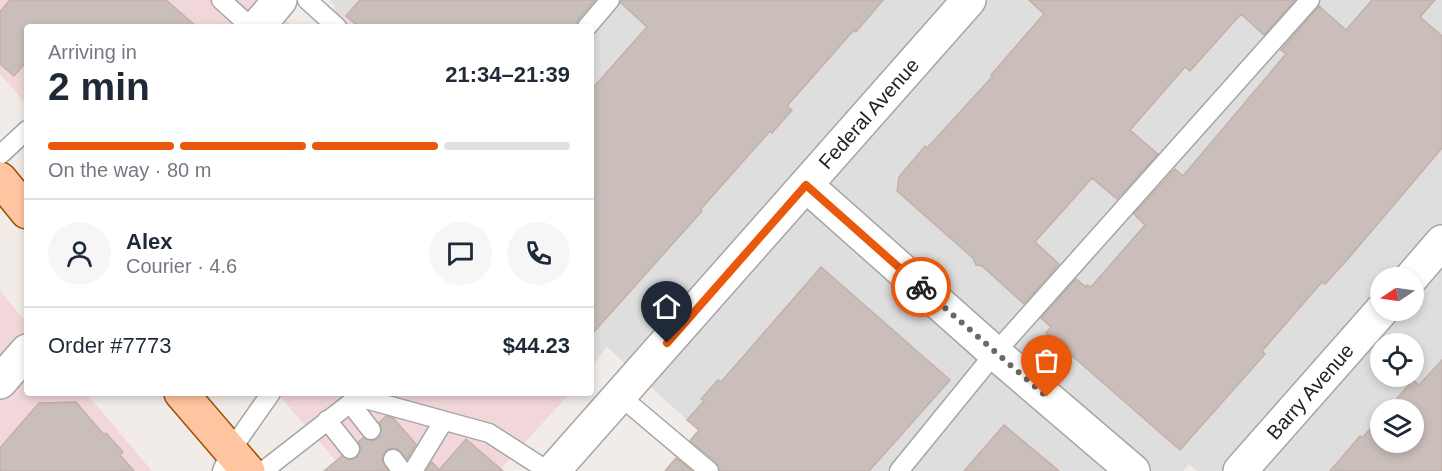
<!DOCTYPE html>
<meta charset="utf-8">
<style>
body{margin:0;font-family:Helvetica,sans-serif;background:#f6f6f7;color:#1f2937;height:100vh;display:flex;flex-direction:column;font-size:22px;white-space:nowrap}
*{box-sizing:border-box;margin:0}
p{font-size:20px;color:#747a83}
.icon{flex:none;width:33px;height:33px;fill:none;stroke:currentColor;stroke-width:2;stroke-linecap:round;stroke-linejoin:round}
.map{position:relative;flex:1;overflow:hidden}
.side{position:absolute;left:24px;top:24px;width:570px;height:372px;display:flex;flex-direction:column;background:#fff;border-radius:6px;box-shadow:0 3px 9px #0003}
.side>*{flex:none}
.needle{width:39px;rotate:257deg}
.buttons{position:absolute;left:1370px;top:267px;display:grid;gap:12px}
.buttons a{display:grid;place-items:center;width:54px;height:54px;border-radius:50%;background:#fff;box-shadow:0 3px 9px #0003;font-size:30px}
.pin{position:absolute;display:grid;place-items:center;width:51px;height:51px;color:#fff;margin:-62px -26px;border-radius:50% 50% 50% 0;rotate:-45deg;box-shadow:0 0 6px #0007}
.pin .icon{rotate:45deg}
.courier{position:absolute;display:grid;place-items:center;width:60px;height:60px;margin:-30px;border:4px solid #ea580c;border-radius:50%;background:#fff;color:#222;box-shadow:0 2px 8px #0007}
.summary em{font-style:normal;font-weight:700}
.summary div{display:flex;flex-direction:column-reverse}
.summary{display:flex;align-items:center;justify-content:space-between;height:102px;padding:0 24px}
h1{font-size:39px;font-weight:700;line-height:45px}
.bar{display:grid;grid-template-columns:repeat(4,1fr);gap:9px 6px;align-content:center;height:72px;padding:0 24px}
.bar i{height:8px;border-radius:4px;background:#e0e1e3}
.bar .current{background:#ea580c}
.bar p{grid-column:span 4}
.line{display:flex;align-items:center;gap:15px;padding:0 24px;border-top:2px solid #e0e1e3}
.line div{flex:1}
.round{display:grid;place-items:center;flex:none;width:63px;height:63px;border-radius:32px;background:#f6f6f7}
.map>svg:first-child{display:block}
.residential{fill:#dfdede;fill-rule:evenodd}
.commercial{fill:#f2d7da}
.building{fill:#c9beba;stroke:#c4b0a9;stroke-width:1.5}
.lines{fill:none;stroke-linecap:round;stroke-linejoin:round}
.service-casing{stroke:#a5a5a5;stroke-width:21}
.minor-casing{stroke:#a5a5a5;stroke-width:36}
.primary-casing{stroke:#9e4f00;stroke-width:36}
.service{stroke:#fff;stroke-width:18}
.minor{stroke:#fff;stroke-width:33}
.primary{stroke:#fec5a0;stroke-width:33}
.done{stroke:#6a6866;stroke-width:6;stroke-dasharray:0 10.8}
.route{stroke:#ea580c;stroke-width:8}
.labels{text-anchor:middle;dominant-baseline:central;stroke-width:6;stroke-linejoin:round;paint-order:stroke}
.street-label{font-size:20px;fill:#212121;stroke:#fff}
</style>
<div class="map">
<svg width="1442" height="471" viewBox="0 0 1442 471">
<rect width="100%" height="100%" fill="#f1ece7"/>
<path class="residential" d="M329,0H1442V471H1197L1189,464L1183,471H743L607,347L591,367V27H359ZM1380,278H1413V310H1380ZM1380,344H1413V376H1380ZM1380,410H1413V442H1380Z"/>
<path class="commercial" d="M0,0H266L293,27H27V105L0,74Z
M336,6L359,27H315Z
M0,291L27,323V393H86L152,471H0Z
M277,393H570L499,471H345Z"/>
<path class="building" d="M10,0H166L197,27H27V61L14,76L0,64V12Z
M360,0H595L578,20L575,27H359L346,16Z
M621,0H883L856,32L854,30L787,106L792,110L772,133L770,131L700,210L702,211L591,335V90L647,27L621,3Z
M1029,0H1295L1264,35L1241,14L1190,71L1185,67L1130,130L1158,154L1117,199L1092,178L1035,242L1059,264L1024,304L982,266L976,265L973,258L897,191L899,177L925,146L927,148L993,76L991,75L1044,14Z
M1372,0H1435L1420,17L1442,36V148L1347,260L1325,284L1322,282L1262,351L1265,354L1180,450L1046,333L1051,327L1041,318L1076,279L1086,287L1087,285L1091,287L1145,225L1134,214L1175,169L1183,176L1286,54L1281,50L1319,6L1346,30Z
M821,267L950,380L869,471H720L716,462L690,441L699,430L687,420L704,401L701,399L718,380L721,382Z
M1442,360V471H1330L1360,436L1362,438L1380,418V442H1413V410H1387L1413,380L1419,385Z
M76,402L104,435L106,433L123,452L120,455L134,471H0V448L39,403Z
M386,416L393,418L416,444L407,459L398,449L391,448L386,450L382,460L388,471H324L342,456L351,460L357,457L361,448L358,442L363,438L372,441L378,438L382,429L379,423Z
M1004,425L1059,471H964Z
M466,439L503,471H426L432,462L439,470Z
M676,458L692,471H665Z"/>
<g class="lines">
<defs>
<path id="service" d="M221,0L251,27
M307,0L337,27
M587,27L610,0
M0,155L27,130
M620,396L709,471
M350,403L371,430
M327,420L350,449
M393,459L402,471
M222,471L231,450L271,393
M263,471L358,397L489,433L548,471
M413,471L443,422
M899,471L995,353L1310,0"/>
<g id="minor">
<path d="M257,27L280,0"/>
<path d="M806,185L995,353L1133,471"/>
<path d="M1411,278L1442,242"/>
<path d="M0,382L27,351"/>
<path id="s1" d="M553,471L969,0"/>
<path id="s2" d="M1240,471L1382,310"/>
</g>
<path id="primary" d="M0,179L27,212
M181,393L248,471"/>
</defs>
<use href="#service" class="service-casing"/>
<use href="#minor" class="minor-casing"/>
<use href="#primary" class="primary-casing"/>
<use href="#service" class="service"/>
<use href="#minor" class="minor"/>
<use href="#primary" class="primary"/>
</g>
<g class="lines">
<path class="done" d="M921,287L1047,397"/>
<path class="route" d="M667,343L806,185L921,287"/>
</g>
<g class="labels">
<g class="street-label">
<text stroke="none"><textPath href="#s1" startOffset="477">Federal Avenue</textPath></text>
<text stroke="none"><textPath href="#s2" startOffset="106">Barry Avenue</textPath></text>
</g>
</g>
</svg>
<div class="buttons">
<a><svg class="needle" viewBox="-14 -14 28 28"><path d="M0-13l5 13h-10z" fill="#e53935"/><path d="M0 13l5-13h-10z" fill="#747a83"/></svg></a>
<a><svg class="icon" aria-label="locate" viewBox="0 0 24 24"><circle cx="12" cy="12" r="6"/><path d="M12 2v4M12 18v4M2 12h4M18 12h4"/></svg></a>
<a><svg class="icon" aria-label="layers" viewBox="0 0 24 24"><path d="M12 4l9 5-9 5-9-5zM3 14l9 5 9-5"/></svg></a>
</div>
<div class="pin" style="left:1047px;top:397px;background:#ea580c"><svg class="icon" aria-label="bag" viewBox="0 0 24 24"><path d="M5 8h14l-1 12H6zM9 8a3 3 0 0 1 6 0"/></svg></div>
<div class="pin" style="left:667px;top:343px;background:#1f2937"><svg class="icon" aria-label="home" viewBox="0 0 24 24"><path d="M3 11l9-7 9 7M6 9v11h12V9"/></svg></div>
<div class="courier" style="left:921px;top:287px"><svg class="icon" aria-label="bike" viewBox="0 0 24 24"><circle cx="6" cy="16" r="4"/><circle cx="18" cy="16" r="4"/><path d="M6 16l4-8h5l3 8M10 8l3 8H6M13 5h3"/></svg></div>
<section class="side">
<div class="summary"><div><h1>2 min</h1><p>Arriving in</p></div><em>21:34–21:39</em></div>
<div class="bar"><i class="current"></i><i class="current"></i><i class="current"></i><i></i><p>On the way · 80 m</p></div>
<div class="line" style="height:108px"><a class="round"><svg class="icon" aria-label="person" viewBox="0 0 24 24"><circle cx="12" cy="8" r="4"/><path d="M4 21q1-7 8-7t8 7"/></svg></a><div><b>Alex</b><p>Courier · 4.6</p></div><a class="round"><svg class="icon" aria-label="chat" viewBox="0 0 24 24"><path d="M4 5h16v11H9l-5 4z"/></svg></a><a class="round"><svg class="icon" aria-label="phone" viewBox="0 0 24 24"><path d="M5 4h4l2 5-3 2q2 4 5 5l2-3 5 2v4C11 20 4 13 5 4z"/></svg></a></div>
<div class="line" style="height:78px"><div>Order #7773</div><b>$44.23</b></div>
</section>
</div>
